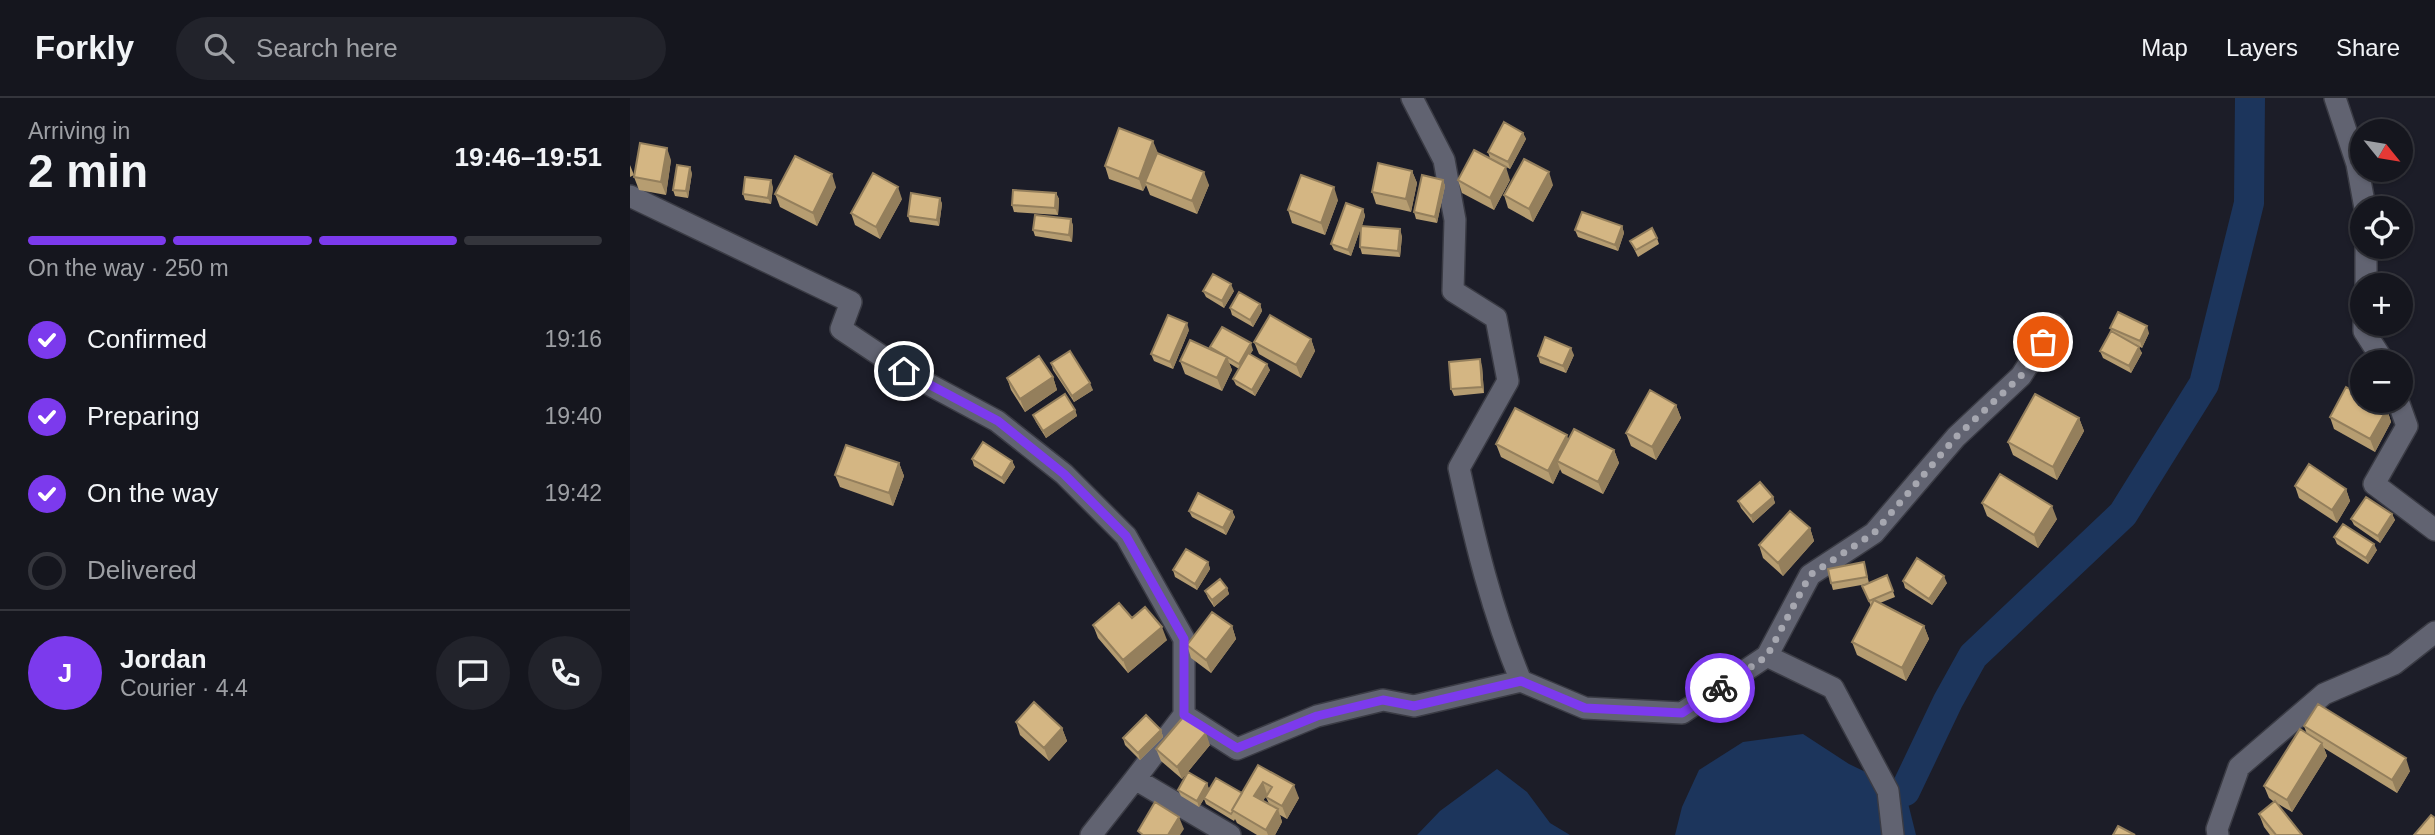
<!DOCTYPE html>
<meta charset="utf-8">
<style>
body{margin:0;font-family:Helvetica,sans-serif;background:#22232b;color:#f1f3f6;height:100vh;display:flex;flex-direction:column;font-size:26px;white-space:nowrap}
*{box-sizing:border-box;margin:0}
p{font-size:23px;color:#9d9fa4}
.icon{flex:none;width:38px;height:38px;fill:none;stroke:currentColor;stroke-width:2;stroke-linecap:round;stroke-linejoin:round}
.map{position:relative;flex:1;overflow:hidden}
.drawer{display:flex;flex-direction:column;background:#15161e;width:630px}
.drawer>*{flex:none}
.needle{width:46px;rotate:120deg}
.controls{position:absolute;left:1720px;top:21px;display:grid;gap:14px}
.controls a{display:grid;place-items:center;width:63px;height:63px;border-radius:50%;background:#15161e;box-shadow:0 2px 5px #0004,0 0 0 2px #34353c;font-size:35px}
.pin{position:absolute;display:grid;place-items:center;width:60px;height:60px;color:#fff;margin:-30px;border:4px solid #fff;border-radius:50%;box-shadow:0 2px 7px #0007}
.courier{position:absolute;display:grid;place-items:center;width:70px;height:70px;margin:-35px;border:5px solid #7c3aed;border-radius:50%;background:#fff;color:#222;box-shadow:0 2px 9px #0007}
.headline em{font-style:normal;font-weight:700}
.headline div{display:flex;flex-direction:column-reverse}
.headline{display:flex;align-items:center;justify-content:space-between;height:119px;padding:0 28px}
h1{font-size:46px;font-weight:700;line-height:52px}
.bar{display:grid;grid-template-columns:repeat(4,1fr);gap:10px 7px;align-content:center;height:84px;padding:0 28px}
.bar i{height:9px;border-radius:5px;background:#34353c}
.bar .active{background:#7c3aed}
.bar p{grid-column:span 4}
.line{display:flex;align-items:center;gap:18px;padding:0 28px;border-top:2px solid #34353c}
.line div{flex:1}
.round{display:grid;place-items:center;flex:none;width:74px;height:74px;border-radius:37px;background:#22232b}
ol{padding:0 28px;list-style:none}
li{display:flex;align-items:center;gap:21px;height:77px}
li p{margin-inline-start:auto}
li .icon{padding:7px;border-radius:50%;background:#7c3aed;color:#fff;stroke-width:4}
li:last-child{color:#9d9fa4}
li i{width:38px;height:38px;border:4px solid #34353c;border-radius:50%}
header{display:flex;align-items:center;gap:42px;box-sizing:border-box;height:98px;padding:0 35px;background:#15161e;border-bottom:2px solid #34353c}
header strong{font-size:33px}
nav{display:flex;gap:38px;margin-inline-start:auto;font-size:24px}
.search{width:490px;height:63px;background:#22232b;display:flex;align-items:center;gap:18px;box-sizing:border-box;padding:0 24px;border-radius:38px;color:#9d9fa4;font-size:26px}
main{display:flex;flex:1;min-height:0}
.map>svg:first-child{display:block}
.water{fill:#1c355c}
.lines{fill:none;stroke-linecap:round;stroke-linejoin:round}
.canal{stroke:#1c355c;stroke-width:30}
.minor-casing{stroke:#3a3b44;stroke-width:24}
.minor{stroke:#616371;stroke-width:21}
.wall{fill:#b69d71;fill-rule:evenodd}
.shaded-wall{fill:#947f5c}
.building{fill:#d4b683;stroke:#947f5c;stroke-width:2}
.done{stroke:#a6a7b0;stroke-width:7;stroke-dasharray:0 12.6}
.route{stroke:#7c3aed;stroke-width:9}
</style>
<header>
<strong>Forkly</strong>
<div class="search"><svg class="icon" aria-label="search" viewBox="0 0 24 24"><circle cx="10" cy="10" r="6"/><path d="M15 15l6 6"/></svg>Search here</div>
<nav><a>Map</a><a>Layers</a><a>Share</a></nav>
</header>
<main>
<section class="drawer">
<div class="headline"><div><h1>2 min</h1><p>Arriving in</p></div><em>19:46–19:51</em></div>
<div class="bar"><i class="active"></i><i class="active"></i><i class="active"></i><i></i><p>On the way · 250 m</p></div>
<ol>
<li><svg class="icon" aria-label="check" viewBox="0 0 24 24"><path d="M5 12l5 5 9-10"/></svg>Confirmed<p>19:16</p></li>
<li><svg class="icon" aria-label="check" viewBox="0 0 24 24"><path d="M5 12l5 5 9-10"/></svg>Preparing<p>19:40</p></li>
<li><svg class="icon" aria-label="check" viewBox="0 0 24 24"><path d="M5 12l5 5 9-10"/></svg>On the way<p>19:42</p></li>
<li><i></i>Delivered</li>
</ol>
<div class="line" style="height:126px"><b class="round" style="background:#7c3aed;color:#fff">J</b><div><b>Jordan</b><p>Courier · 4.4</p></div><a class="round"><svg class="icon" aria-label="chat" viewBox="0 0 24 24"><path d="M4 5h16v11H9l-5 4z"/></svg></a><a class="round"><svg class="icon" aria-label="phone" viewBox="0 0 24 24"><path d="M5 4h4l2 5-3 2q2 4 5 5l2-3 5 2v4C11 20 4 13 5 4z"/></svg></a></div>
</section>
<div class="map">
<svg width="1805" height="737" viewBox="0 0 1805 737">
<rect width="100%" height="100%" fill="#1c1d28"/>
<path class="water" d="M1173,636L1219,666L1275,693L1286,737H1045L1052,709L1069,672L1113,644Z
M867,671L897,694L920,725L940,737H787L810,713Z"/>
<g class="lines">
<path class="canal" d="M1275,693L1318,603L1343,558L1493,416L1574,286L1619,105L1620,0"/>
<defs>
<path id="minor" d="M782,0L814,62L825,122L823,193L866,220L878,283L829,370C845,443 862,514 891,583
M1705,0L1727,66L1735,110
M0,98L221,204L211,231L274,273L367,323L434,376L496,438L554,541V617L505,681
M1736,187V149
M1734,226V233L1754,264
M1768,303L1777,328L1744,386L1805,432
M1137,558L1203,590L1258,693L1263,737
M554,617L607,651L687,618L753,602L784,608L891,583L955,610L1052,615L1137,558L1180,477L1244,435L1326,339L1391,278L1424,227
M461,737L505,681L600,737
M1588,737L1587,731L1609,669L1694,596L1764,566L1805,534"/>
</defs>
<use href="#minor" class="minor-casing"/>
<use href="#minor" class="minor"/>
</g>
<path class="wall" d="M893,35L896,41L880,71L860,60L858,54Z
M528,55L579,87L567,116L520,97L516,87L513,93L479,81L475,68Z
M41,62L36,97L9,92L4,79Z
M0,67L4,77L0,79Z
M782,73L787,85L781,114L746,106L742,94Z
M62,75L58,100L45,98L43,92Z
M813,82L815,88L807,125L786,121L784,114Z
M828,82H880L864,112L832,95Z
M923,87L903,124L878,110L874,97Z
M143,89L141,106L115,102L113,96Z
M206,89L187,128L150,109L145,96Z
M426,95L429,101L428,117L384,114L382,107Z
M310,100L312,106L309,128L280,124L278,118Z
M272,101L250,141L225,127L221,115Z
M708,102L695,137L662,125L658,112Z
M733,111L735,118L732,128L772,138L770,159L732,156L730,149L731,129L721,158L704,152L701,146Z
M441,121L443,128L442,144L405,138L403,132Z
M992,128L994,135L988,153L948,139L945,132Z
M1027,140L1029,146L1008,159L1000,143Z
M573,193H604L594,210L576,199Z
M630,206L632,213L623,229L602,217L600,210Z
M1480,230L1519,235L1512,250L1505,246L1512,255L1501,275L1473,260L1470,253L1482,234Z
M559,232L543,271L524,263L521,256Z
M681,241L685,253L671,280L629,256L624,244Z
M580,249L623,252L620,256L640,272L625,298L606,287L603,281L609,271L599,265L602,272L592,293L555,276L550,263L581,252Z
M944,257L936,275L910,265L908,258Z
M421,265L463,292L444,304L423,272Z
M852,268L854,295L824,298L821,291Z
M423,279L427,292L395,314L381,292L377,280Z
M1046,307L1051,320L1026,362L1001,348L996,335Z
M1757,311L1761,324L1745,354L1704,331L1700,319Z
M445,312L447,318L416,340L406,324L403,317Z
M1449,320L1454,333L1427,382L1383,357L1378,344Z
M938,342L984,352L989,365L973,396L932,375L930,371L923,386L871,359L866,346Z
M342,361L382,363L385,369L374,386L344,368Z
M269,365L274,378L263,408L210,389L205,377Z
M1665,388L1716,391L1720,403L1707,425L1669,400Z
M1143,399L1145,405L1123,425L1111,410L1108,403Z
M1352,405L1427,421L1408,450L1357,418Z
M559,413H602L605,419L596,437L562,419Z
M1762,416L1765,422L1750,445L1724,427L1721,421Z
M1180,430L1184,443L1153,478L1133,460L1129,447Z
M1704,439L1747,452L1738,466L1707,446Z
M578,464L580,471L567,492L545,479L543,472Z
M1234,464L1239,485L1257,477L1265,499L1250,505L1294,528L1299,541L1276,583L1227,557L1222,544L1241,508L1232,488L1237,486L1203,492L1201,485Z
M1273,483L1317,485L1302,507L1275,490Z
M597,490L599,496L584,509L578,500L575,493Z
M502,520L537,542L498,575L468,540L463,527Z
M602,528L606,541L581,575L561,560L557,547Z
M386,624L432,630L437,643L419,663L390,637Z
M1674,628L1780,673L1767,695L1694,650L1697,658L1662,714L1645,704L1672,737H1640L1634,729L1629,716L1644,704L1639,700L1634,688L1677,636Z
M531,632L533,639L510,662L495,647L493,640Z
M580,647L552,681L531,663L526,651Z
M628,667L669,700L657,721L650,717L652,724L645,737H627L607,725L605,721L604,723L576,706L574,701L569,709L551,698L548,692L577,685L579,691L612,695ZM637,696L636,699L639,706L633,703Z"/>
<path class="shaded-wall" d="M893,35L896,41L880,71L878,64Z
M523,43L528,55L515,84L516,87L513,93L509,81Z
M37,50L41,62L36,97L31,84Z
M60,69L62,75L58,100L56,93Z
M876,69L880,82L864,112L860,100Z
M782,73L787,85L781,114L776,101Z
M574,74L579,87L567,116L562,103Z
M919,74L923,87L903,124L899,111Z
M202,76L206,89L187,128L183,115Z
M141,82L143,89L141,106L138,100Z
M813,82L815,88L807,125L805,119Z
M268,89L272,101L250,141L246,129Z
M704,89L708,102L695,137L691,125Z
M426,95L429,101L428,117L425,110Z
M310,100L312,106L309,128L307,122Z
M733,111L735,118L721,158L718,152Z
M441,121L443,128L442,144L439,137Z
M992,128L994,135L988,153L985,147Z
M770,131L772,138L770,159L768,153Z
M601,186L604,193L594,210L592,203Z
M630,206L632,213L623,229L620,222Z
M557,225L559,232L543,271L540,264Z
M1517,228L1519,235L1512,250L1510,243Z
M681,241L685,253L671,280L666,267Z
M621,245L623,252L611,272L609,266Z
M1509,249L1512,255L1501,275L1499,268Z
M941,250L944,257L936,275L933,268Z
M597,259L602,272L592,293L587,280Z
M850,261L852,268L854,295L852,289Z
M637,266L640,272L625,298L622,292Z
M423,279L427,292L395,314L390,301Z
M460,285L463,292L444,304L442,298Z
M1046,307L1051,320L1026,362L1022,349Z
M1757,311L1761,324L1745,354L1740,341Z
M445,312L447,318L416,340L413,333Z
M1449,320L1454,333L1427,382L1423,369Z
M937,337L941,350L927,363L930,371L923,386L918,373Z
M984,352L989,365L973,396L968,384Z
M382,363L385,369L374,386L372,380Z
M269,365L274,378L263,408L259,395Z
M1716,391L1720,403L1707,425L1702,412Z
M1143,399L1145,405L1123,425L1121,418Z
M1422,408L1427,421L1408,450L1404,437Z
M602,413L605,419L596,437L593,430Z
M1762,416L1765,422L1750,445L1748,438Z
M1180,430L1184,443L1153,478L1148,465Z
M1744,446L1747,452L1738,466L1736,460Z
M578,464L580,471L567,492L565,486Z
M1314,478L1317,485L1302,507L1299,501Z
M597,490L599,496L584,509L582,502Z
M602,528L606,541L581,575L576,562Z
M1294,528L1299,541L1276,583L1272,570Z
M532,529L537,542L498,575L493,562Z
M432,630L437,643L419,663L414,650Z
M531,632L533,639L510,662L508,655Z
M576,635L580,647L552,681L547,669Z
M1692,645L1697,658L1662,714L1657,702Z
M1776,660L1780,673L1767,695L1762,682Z
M633,684L637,696L629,710L624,698Z
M577,685L579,692L569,709L567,703Z
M664,687L669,700L657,721L652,708Z
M648,711L652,724L645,737H638L636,732Z
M549,719L554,731L550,737H538Z"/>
<path class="building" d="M874,24L893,35L878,64L858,54Z
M489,30L523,43L509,81L475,68Z
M10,45L37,50L31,84L4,79Z
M844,52L876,69L860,100L828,82Z
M527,55L574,74L562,103L515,84Z
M165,58L202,76L183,115L145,96Z
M894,61L919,74L899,111L874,97Z
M748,65L782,73L776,101L742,94Z
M47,67L60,69L56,93L43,92Z
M243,75L268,89L246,129L221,115Z
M671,77L704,89L691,125L658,112Z
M792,77L813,82L805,119L784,114Z
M115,79L141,82L138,100L113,96Z
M383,92L426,95L425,110L382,107Z
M281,95L310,100L307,122L278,118Z
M716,105L733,111L718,152L701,146Z
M952,114L992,128L985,147L945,132Z
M405,117L441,121L439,137L403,132Z
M731,128L770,131L768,153L730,149Z
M1022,130L1027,140L1006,152L1000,143Z
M583,176L601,186L592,203L573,193Z
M609,194L630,206L620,222L600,210Z
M1488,214L1517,228L1510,243L1480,230Z
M538,217L557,225L540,264L521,256Z
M640,217L681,241L666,267L624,244Z
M592,229L621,245L609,266L580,249Z
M1481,233L1509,249L1499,268L1470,253Z
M915,239L941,250L933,268L908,258Z
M560,242L597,259L587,280L550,263Z
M440,253L460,285L442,298L421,265Z
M618,255L637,266L622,292L603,281Z
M409,258L423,279L390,301L377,280Z
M850,261L852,289L821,291L819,264Z
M1716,289L1732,298V303H1741L1757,311L1740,341L1700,319Z
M1020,292L1046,307L1022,349L996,335Z
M435,296L445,312L413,333L403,317Z
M1405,296L1449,320L1423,369L1378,344Z
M885,310L937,337L918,373L866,346Z
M944,331L984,352L968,384L927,363Z
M353,344L382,363L372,380L342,361Z
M216,347L269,365L259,395L205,377Z
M1679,366L1716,391L1702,412L1665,388Z
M1370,376L1422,408L1404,437L1352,405Z
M1130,384L1143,399L1121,418L1108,403Z
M568,395L602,413L593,430L559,413Z
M1736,399L1762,416L1748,438L1721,421Z
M1160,413L1180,430L1148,465L1129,447Z
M1713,426L1744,446L1736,460L1704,439Z
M556,451L578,464L565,486L543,472Z
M1287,460L1314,478L1299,501L1273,483Z
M1234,464L1237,479L1201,485L1198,471Z
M1257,477L1263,493L1239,503L1232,488Z
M590,481L597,490L582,502L575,493Z
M1244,502L1294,528L1272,570L1222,544Z
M489,505L502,520L515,509L532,529L493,562L463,527Z
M582,514L602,528L576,562L557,547Z
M404,604L432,630L414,650L386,624Z
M1688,606L1776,660L1762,682L1674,628Z
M516,617L531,632L508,655L493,640Z
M555,617L576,635L547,669L526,651Z
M1670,631L1692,645L1657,702L1634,688Z
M628,667L664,687L652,708L636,699L642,689L633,684L624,698L648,711L636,732L602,712Z
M558,674L577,685L567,703L548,692Z
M586,680L612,695L602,712L603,713L601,716L574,700Z
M1645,703L1672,737H1646L1629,716Z
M525,704L549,719L538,737H513L508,733Z
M1801,717L1805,720V737H1784Z
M1488,728L1505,737H1483Z"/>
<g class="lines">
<path class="done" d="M1090,590L1137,558L1180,477L1244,435L1326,339L1391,278L1413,244"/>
<path class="route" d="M274,273L368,323L434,376L496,438L554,541V617L607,650L687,618L753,602L784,608L891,583L955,610L1052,615L1090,590"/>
</g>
</svg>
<div class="controls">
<a><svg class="needle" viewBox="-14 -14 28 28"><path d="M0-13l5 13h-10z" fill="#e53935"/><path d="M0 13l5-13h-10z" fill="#9d9fa4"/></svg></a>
<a><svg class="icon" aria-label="locate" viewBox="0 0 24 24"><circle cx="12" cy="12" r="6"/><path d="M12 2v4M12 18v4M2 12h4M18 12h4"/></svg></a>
<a>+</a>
<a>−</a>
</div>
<div class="pin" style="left:1413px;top:244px;background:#ea580c"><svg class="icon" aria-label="bag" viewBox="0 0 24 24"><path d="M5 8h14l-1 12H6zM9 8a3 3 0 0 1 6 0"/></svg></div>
<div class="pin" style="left:274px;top:273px;background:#1f2937"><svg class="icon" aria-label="home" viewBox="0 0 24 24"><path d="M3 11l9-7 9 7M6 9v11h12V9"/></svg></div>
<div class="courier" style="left:1090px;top:590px"><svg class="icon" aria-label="bike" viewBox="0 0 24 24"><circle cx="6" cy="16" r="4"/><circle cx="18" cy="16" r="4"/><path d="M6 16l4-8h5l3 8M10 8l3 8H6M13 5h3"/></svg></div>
</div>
</main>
